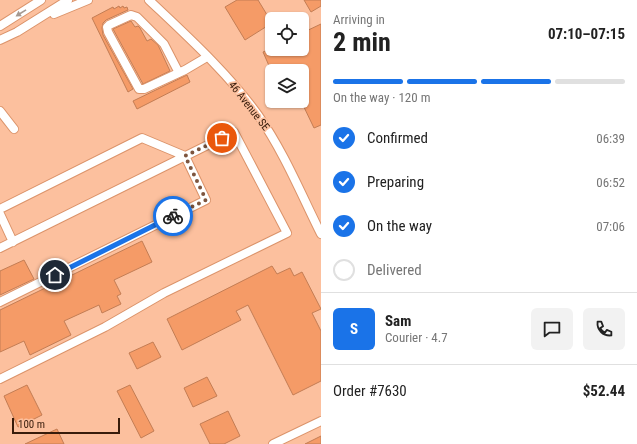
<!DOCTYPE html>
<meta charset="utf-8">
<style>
body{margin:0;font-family:"Roboto Condensed",sans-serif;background:#f2f2f2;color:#222;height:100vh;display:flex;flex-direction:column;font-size:15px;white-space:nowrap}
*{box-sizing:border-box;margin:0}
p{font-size:13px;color:#767676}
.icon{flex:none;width:22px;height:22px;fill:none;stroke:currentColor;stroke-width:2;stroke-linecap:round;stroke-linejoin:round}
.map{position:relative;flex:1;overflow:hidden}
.side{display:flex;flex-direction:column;background:#fff;width:316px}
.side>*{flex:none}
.fabs{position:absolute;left:265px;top:12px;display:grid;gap:8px}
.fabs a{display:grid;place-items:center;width:44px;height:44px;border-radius:6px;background:#fff;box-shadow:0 1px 3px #0004;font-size:20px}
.scale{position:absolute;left:12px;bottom:10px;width:108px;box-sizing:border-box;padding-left:4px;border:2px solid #381c0b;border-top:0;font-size:11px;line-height:14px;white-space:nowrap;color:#381c0b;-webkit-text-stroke:3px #fcc09e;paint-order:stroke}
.pin{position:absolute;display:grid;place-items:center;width:34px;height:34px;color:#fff;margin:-17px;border:2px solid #fff;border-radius:50%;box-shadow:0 1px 4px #0007}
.courier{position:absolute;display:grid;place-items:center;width:40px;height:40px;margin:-20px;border:3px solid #1a73e8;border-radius:50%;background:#fff;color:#222;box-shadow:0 1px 5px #0007}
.summary em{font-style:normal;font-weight:700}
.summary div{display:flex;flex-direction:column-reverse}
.summary{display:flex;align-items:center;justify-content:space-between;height:68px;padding:0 12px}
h1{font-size:26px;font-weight:700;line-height:30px}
.bar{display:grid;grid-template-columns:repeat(4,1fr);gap:6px 4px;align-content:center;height:48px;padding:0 12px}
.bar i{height:5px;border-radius:3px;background:#e0e0e0}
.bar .selected{background:#1a73e8}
.bar p{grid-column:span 4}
.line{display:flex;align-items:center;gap:10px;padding:0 12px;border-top:1px solid #e0e0e0}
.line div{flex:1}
.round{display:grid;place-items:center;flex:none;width:42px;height:42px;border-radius:6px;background:#f2f2f2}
ol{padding:0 12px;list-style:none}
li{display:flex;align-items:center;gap:12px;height:44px}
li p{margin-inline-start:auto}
li .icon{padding:4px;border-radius:50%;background:#1a73e8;color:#fff;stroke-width:4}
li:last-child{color:#767676}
li i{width:22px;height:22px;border:2px solid #e0e0e0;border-radius:50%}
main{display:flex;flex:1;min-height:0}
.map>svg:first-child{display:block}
.building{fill:#f59b67;stroke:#c37d54}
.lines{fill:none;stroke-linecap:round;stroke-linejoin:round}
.minor-casing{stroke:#db936a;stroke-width:10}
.minor{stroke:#fff;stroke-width:8}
.oneway{fill:#a59991}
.done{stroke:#7d553e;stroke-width:4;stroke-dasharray:0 7.2}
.route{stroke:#1a73e8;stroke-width:5}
.labels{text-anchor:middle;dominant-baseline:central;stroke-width:3.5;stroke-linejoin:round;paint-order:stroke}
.street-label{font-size:11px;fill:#381c0b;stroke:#fcc09e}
</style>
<main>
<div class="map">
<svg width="321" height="444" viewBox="0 0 321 444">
<rect width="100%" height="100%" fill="#fcc09e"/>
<path class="building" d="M237,0H258L272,23L245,40L225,7Z
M304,0H321V6L311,12Z
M119,6L120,8L123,6L124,8L127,7L128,10L106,20L103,23L102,28L103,35L133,89L128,92L92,18L113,7L114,9Z
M131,21L135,27L138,26L140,28L147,41L151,39L158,45L170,71L143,84L113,29Z
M321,24V125L314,128L302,103V71H277L274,66L270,68L263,52L270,49H302V33Z
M187,75L190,82L137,109L133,101Z
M142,241L152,262L114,280L121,294L117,296L121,304L102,313L99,305L64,321L71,335L30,355L24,341L0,352V310Z
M24,260L34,279L0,295V271Z
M272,266L277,274L290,268L294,276L302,272L321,309L312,313L321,331V381L293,395L248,305L236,311L241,320L182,350L167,319Z
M153,342L161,357L137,369L129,353Z
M207,377L217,396L193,407L184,388Z
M27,385L42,415L18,427L4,396Z
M130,385L154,431L141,438L117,391Z
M228,411L240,436L224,444H210L200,424Z
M57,429L64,444H25Z
M321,436V444H305Z"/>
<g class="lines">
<defs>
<path id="minor" d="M149,0C186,35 228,73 258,115C284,152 301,194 321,234
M54,14L88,0
M0,26L41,0
M0,40L17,32L68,0
M179,73L164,44L137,17L131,15L109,25L107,27L108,32L139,89H144L185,70L207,57
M0,111L14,129
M0,209L142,138L185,156L206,200L0,302
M0,214L13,242
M0,248L234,132L287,233L164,293L105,327L0,379
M273,444L321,421"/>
</defs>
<use href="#minor" class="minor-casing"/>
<use href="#minor" class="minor"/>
</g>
<defs><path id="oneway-solid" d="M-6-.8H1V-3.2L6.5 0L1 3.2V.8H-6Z"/></defs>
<use class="oneway" href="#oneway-solid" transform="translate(21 13) rotate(148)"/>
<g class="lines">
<path class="done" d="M173,216L206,200L185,156L222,138"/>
<path class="route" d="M55,275L173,216"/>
</g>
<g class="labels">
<g class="street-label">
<text transform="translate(249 106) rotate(52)">46 Avenue SE</text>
</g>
</g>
</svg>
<div class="fabs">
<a><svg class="icon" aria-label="locate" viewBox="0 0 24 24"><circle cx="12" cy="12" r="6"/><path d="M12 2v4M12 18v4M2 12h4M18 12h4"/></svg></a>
<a><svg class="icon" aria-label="layers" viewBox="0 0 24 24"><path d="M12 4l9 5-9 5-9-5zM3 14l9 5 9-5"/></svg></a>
</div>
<div class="scale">100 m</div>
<div class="pin" style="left:222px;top:138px;background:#ea580c"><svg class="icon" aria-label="bag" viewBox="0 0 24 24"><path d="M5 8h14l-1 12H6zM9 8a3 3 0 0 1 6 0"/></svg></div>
<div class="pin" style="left:55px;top:275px;background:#1f2937"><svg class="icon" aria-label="home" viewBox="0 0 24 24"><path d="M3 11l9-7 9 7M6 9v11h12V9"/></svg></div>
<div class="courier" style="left:173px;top:216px"><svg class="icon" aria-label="bike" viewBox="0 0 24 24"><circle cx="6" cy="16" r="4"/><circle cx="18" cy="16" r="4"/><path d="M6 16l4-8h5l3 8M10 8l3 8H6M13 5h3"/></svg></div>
</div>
<section class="side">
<div class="summary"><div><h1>2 min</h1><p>Arriving in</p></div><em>07:10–07:15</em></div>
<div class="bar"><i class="selected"></i><i class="selected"></i><i class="selected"></i><i></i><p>On the way · 120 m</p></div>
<ol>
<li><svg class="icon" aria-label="check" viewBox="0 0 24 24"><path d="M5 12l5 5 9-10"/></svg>Confirmed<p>06:39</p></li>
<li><svg class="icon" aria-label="check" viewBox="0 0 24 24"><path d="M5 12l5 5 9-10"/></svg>Preparing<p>06:52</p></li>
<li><svg class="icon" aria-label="check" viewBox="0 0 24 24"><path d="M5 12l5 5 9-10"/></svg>On the way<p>07:06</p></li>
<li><i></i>Delivered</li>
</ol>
<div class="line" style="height:72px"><b class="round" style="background:#1a73e8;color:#fff">S</b><div><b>Sam</b><p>Courier · 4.7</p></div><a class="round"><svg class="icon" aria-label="chat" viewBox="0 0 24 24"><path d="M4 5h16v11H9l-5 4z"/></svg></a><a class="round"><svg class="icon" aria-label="phone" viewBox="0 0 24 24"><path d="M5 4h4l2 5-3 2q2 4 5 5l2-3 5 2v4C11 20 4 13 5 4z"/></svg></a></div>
<div class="line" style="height:52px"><div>Order #7630</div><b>$52.44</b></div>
</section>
</main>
